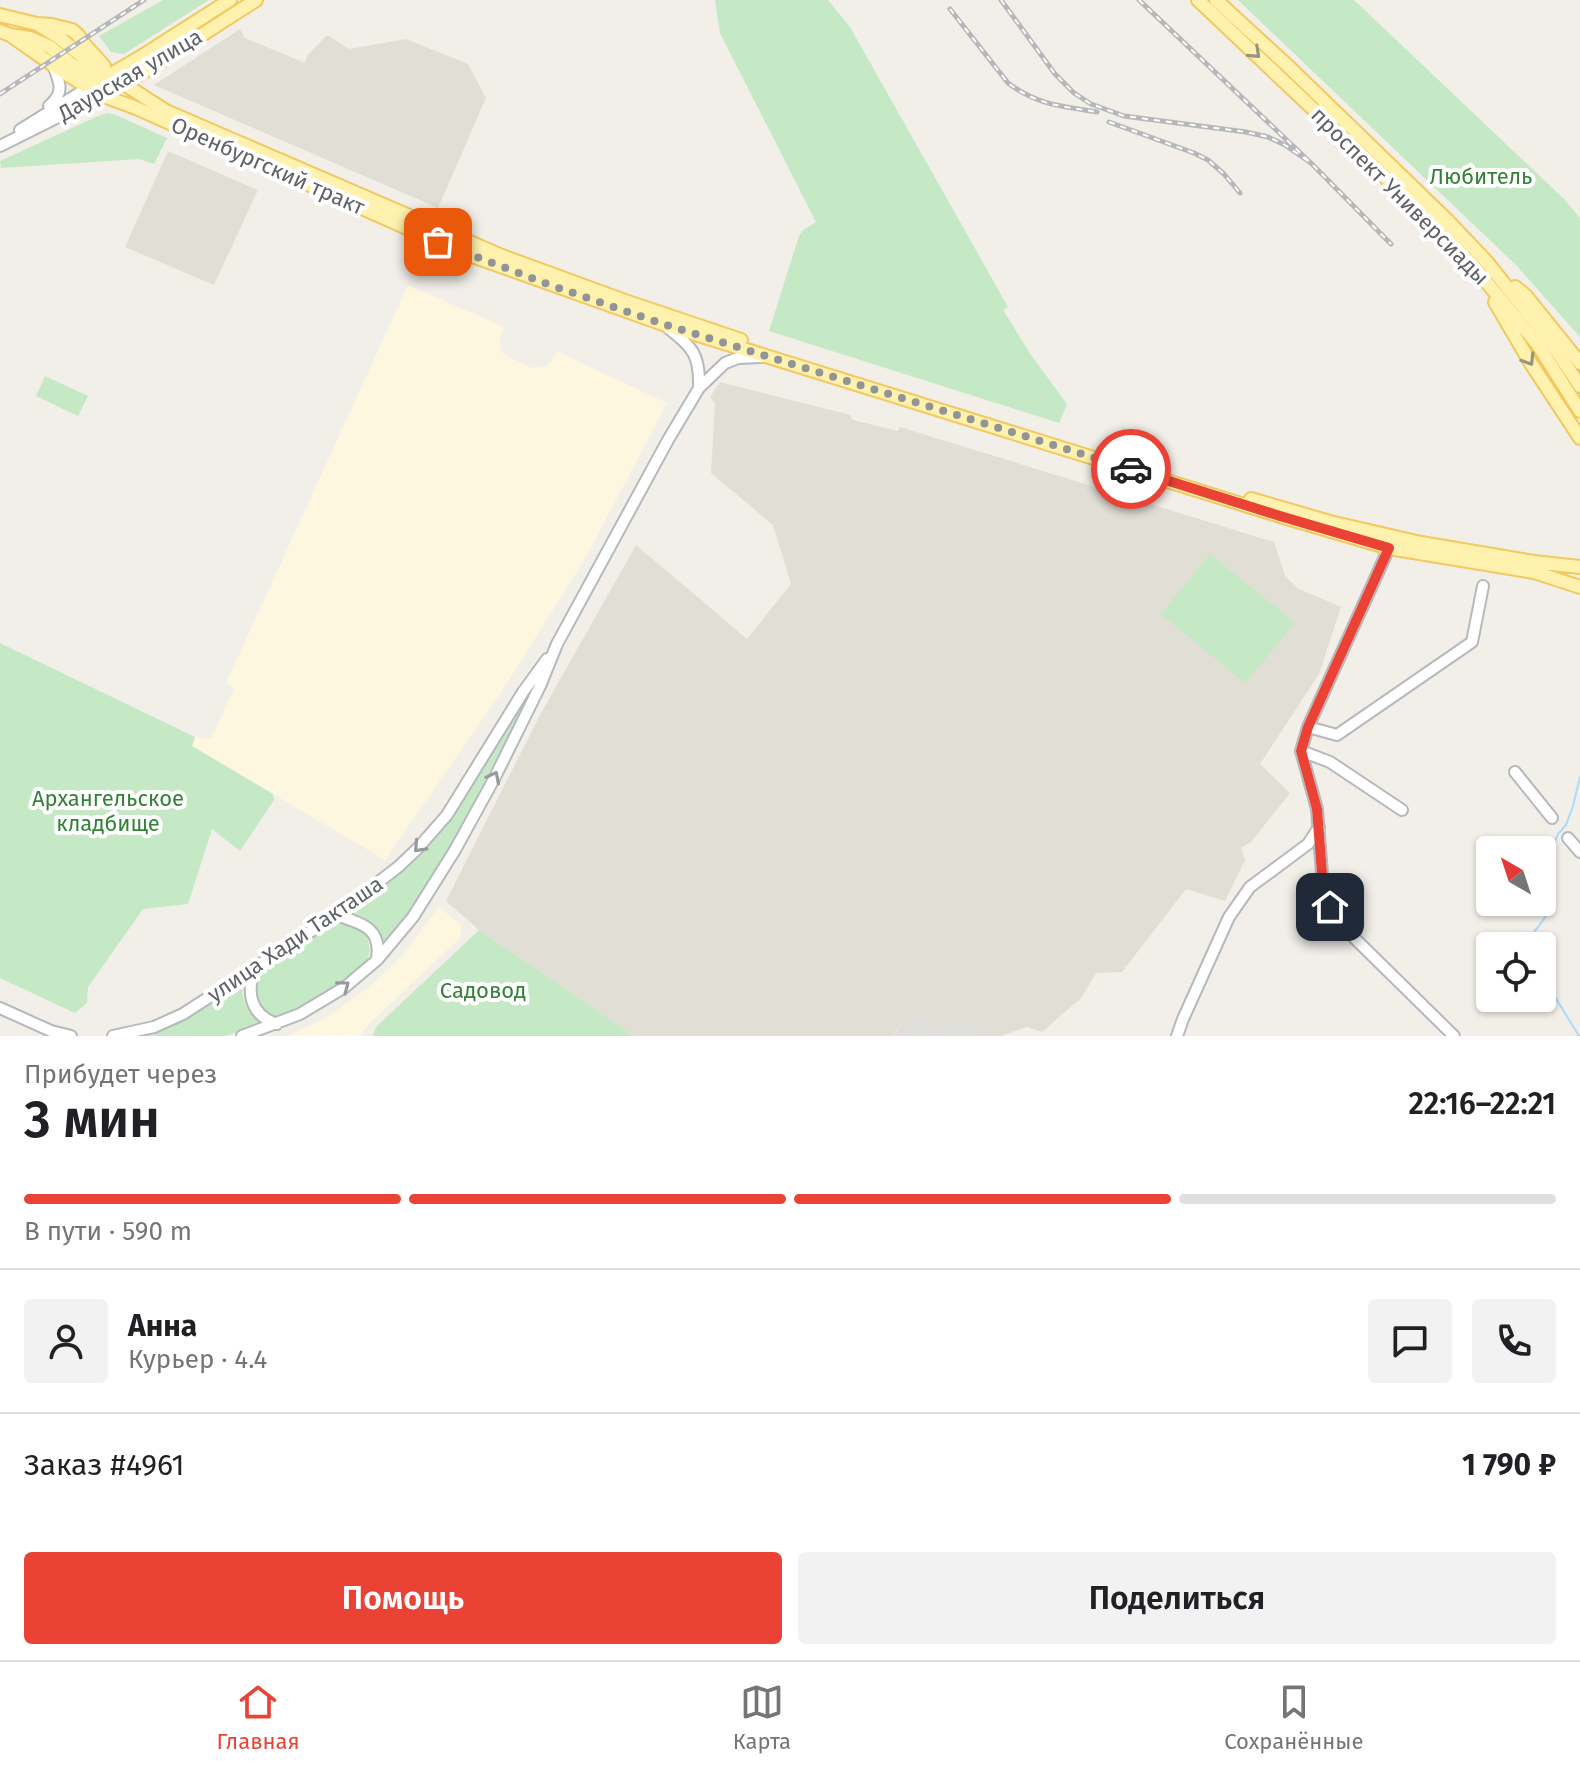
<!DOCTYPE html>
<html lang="ru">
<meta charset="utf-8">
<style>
body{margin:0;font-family:"Fira Sans",sans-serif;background:#f2f2f2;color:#202124;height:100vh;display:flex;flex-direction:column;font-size:30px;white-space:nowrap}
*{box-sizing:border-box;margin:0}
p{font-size:26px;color:#757577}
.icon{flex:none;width:44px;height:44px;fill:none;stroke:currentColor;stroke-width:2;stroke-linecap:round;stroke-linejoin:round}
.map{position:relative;height:1036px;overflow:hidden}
.sheet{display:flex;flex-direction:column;background:#fff;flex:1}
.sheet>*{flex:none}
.needle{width:52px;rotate:321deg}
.buttons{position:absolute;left:1476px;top:836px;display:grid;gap:16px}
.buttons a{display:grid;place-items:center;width:80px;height:80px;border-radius:8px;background:#fff;box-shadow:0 2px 6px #0004;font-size:40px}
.pin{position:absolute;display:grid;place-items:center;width:68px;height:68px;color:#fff;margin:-34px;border-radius:16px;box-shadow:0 4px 12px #0006}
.courier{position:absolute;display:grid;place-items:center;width:80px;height:80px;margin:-40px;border:6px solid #ea4335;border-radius:50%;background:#fff;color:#222;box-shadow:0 2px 10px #0007}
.head em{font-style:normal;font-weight:600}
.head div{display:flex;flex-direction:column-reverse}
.head{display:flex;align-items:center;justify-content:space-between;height:136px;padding:0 24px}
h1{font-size:52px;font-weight:600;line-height:60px}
.bar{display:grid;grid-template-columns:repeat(4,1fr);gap:12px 8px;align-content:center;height:96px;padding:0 24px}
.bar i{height:10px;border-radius:6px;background:#e0e0e0}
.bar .on{background:#ea4335}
.bar p{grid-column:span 4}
.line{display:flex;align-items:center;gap:20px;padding:0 24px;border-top:2px solid #e0e0e0}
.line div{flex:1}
.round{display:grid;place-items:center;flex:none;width:84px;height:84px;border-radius:8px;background:#f2f2f2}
.button{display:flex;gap:16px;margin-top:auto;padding:16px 24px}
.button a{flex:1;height:92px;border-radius:8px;background:#ea4335;color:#fff;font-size:32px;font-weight:600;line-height:92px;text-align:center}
.button a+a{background:#f2f2f2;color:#202124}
.menu{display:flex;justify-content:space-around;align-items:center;height:112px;border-top:2px solid #e0e0e0;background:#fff;font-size:22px;color:#757577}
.menu a{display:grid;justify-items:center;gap:4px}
.menu .on{color:#ea4335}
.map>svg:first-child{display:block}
.commercial{fill:#fef7e0}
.industrial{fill:#e0deda}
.education{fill:#e1ded6}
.green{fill:#c5e8c5}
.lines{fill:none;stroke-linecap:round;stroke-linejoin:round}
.stream{stroke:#aadaff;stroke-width:2}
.minor-casing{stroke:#b5b8bc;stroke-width:14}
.major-casing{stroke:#f2c960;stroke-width:16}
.minor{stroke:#fff;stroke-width:10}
.major{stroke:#fff2af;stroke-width:12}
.rail-casing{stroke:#b6b7b8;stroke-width:5}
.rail{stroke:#fff;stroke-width:2;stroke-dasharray:6;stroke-linecap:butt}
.oneway{stroke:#979581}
.oneway2{stroke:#979a9d}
.done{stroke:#929495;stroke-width:8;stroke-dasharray:0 14.4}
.route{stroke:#ea4335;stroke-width:10}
.labels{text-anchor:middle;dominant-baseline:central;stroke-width:8;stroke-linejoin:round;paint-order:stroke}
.street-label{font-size:22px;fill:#5f6368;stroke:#fff}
.park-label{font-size:22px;fill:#348238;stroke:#fff}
</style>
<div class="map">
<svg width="1580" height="1036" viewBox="0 0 1580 1036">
<rect width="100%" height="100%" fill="#f1efe8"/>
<path class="commercial" d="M408,285L504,327L499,341L502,352L507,356L532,368L544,367L552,361L556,351L667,403L586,557L504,688L385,860L192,746L195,737L211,739L234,688L226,683Z
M439,907L461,925L460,938L372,1021L363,1031V1036H288L324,1019L368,988L402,956Z"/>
<path class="industrial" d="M914,1009L961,1016L988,1036H893Z"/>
<path class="education" d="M240,29L245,38L305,63L307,56L327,35L349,49L406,39L468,64L486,98L438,208L154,85Z
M168,151L258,190L214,285L125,247Z
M720,382L850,415L853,420L898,431L900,427L1274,542L1285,576L1297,588L1341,607L1319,674L1260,764L1290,793L1251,842L1241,848L1245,860L1225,901L1186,889L1122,972L1096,973L1081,998L1042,1032L1027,1027L1000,1036H988L961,1016L937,1027L915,1009L892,1036H634L479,930L446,901L540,715L636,545L747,639L791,584L773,525L711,473L715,403L710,397Z"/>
<path class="green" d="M163,0H209L124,54L111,52L99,36Z
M715,0H828L850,27L1008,307L1003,310L1031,355L1067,404L1059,423L769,331L799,236L803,230L816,222L720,33Z
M1238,0H1354L1564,199L1580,218V337L1517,266Z
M108,113L116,115L167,138L154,164L139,159L1,168L0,161L98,116Z
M45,376L88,396L78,416L36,396Z
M1210,554L1295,623L1245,683L1161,614Z
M0,643L195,737L192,746L273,794L274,800L240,851L212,829L188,904L143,909L88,987L87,1003L75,1013L0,978Z
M546,663C521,711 496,759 471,807C446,855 420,908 380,947C383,929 365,917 350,911C366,900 384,888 399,874C462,816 503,737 546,663Z
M340,919L363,929L367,935L370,950L367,961L328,992L283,1017L271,1016L257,1007L252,979L256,971L332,921Z
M479,930L634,1036H372L377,1026Z
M243,981C240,1001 248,1014 266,1024L225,1036H135Z"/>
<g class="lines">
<path class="stream" d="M1522,946L1539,926L1550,910L1549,882L1552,865L1550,853L1558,834L1566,825L1573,806L1580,777
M1542,982L1549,987L1579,1036"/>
<defs>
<path id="minor" d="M49,106C65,92 60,83 53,65
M20,130L89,87
M0,146L102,95
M667,327C693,348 700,354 699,388
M1389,548L1308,727L1301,751L1317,809L1322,874L1330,907L1337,921L1454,1036
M1308,727L1337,735L1472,642L1483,586
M1301,751L1330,762L1402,810
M1515,772L1552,818
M1568,838L1580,852
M336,915C360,923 382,927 377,958
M255,968C246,992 250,1015 277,1024
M0,1008L51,1031L71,1036
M113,1036L154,1027L183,1014L336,915L398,867L418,848L447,815L523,692L547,659
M242,1036L300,1014L345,987L377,960L413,917L455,850L494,779L540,686L557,644L668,440L699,388L725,363L738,358L761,357
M1177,1036L1183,1019L1229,917L1250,887L1308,844L1319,827"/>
<path id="major" d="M1198,0L1439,228L1475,268L1538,345L1580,411
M1216,0L1289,67L1447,220L1486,261L1547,337L1580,386
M0,15L37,24L52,25L72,30L78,35L85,45L104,66
M37,24L61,39L88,61L166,111L502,256L625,301L741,340
M0,31L10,35L30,38L50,47L71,64L105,84
M10,35C39,55 68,77 100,94C112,100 124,103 136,108L461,252L663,324L1280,516L1389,548L1534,572L1580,587
M89,87L139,58L230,0
M102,95L152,67L256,0
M1515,287L1526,296L1580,363
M1495,302L1530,362L1580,438
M1251,499L1330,522L1421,543L1534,562L1580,567"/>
</defs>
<use href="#minor" class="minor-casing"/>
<use href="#major" class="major-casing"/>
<use href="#minor" class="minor"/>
<use href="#major" class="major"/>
<defs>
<path id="rail" d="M1001,0L1055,74L1074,93L1091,104L1124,116L1246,132L1268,137L1285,145L1311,163
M1139,0L1311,163L1391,244
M950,9L1008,83C1037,105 1061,106 1097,112
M0,94L144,0
M1109,122L1194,153L1208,160L1224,174L1240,193"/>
</defs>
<use href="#rail" class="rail-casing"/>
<use href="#rail" class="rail"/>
</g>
<defs><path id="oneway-chevron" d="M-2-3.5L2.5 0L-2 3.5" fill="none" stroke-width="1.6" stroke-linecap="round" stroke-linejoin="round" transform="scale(2)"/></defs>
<g class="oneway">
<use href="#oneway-chevron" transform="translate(1255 53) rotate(43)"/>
<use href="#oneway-chevron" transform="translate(1529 360) rotate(58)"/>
</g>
<g class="oneway2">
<use href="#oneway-chevron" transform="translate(494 777) rotate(-63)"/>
<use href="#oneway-chevron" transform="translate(419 847) rotate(133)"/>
<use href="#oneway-chevron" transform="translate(344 986) rotate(-37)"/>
</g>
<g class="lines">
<path class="done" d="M438,242L550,285L663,324L1131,469"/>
<path class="route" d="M1131,469L1280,516L1389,548L1308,727L1301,751L1317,809L1322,874L1330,907"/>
</g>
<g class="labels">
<g class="street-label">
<text transform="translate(130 75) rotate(-30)">Даурская улица</text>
<text transform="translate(268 166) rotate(24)">Оренбургский тракт</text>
<text transform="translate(1400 196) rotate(45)">проспект Универсиады</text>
<text transform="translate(295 939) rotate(-34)">улица Хади Такташа</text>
</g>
<g class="park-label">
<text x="1481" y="176">Любитель</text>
<text x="108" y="798">Архангельское<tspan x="108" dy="25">кладбище</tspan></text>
<text x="483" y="990">Садовод</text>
</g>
</g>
</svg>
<div class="buttons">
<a><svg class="needle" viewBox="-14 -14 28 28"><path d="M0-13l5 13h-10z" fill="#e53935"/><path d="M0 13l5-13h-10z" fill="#757577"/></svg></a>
<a><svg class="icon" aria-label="locate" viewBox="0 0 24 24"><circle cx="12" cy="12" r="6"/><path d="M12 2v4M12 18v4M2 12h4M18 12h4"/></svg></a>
</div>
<div class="pin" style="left:438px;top:242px;background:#ea580c"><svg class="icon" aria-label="bag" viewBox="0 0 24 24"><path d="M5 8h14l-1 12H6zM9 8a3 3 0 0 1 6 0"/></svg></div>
<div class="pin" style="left:1330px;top:907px;background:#1f2937"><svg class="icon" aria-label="home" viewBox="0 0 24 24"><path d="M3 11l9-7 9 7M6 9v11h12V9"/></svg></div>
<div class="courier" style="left:1131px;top:469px"><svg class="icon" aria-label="car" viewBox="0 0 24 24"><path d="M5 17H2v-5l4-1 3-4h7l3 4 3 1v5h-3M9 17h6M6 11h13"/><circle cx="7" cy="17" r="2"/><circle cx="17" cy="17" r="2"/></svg></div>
</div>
<section class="sheet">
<div class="head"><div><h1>3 мин</h1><p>Прибудет через</p></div><em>22:16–22:21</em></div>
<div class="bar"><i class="on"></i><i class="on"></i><i class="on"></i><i></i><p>В пути · 590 m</p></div>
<div class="line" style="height:144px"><a class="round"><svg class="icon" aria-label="person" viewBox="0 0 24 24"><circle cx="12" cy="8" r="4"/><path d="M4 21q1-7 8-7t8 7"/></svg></a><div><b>Анна</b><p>Курьер · 4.4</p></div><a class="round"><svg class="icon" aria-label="chat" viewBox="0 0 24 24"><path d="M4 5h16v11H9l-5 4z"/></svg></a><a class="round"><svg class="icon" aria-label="phone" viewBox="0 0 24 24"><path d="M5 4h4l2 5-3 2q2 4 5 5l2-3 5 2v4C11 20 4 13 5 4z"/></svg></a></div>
<div class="line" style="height:104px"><div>Заказ #4961</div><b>1 790 ₽</b></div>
<div class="button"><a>Помощь</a><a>Поделиться</a></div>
</section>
<nav class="menu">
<a class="on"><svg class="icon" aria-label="home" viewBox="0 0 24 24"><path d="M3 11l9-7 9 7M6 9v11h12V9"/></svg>Главная</a>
<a><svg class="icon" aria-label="map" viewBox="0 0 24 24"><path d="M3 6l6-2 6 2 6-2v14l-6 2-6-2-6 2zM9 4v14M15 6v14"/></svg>Карта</a>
<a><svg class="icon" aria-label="saved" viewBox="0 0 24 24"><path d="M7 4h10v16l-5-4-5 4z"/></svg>Сохранённые</a>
</nav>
